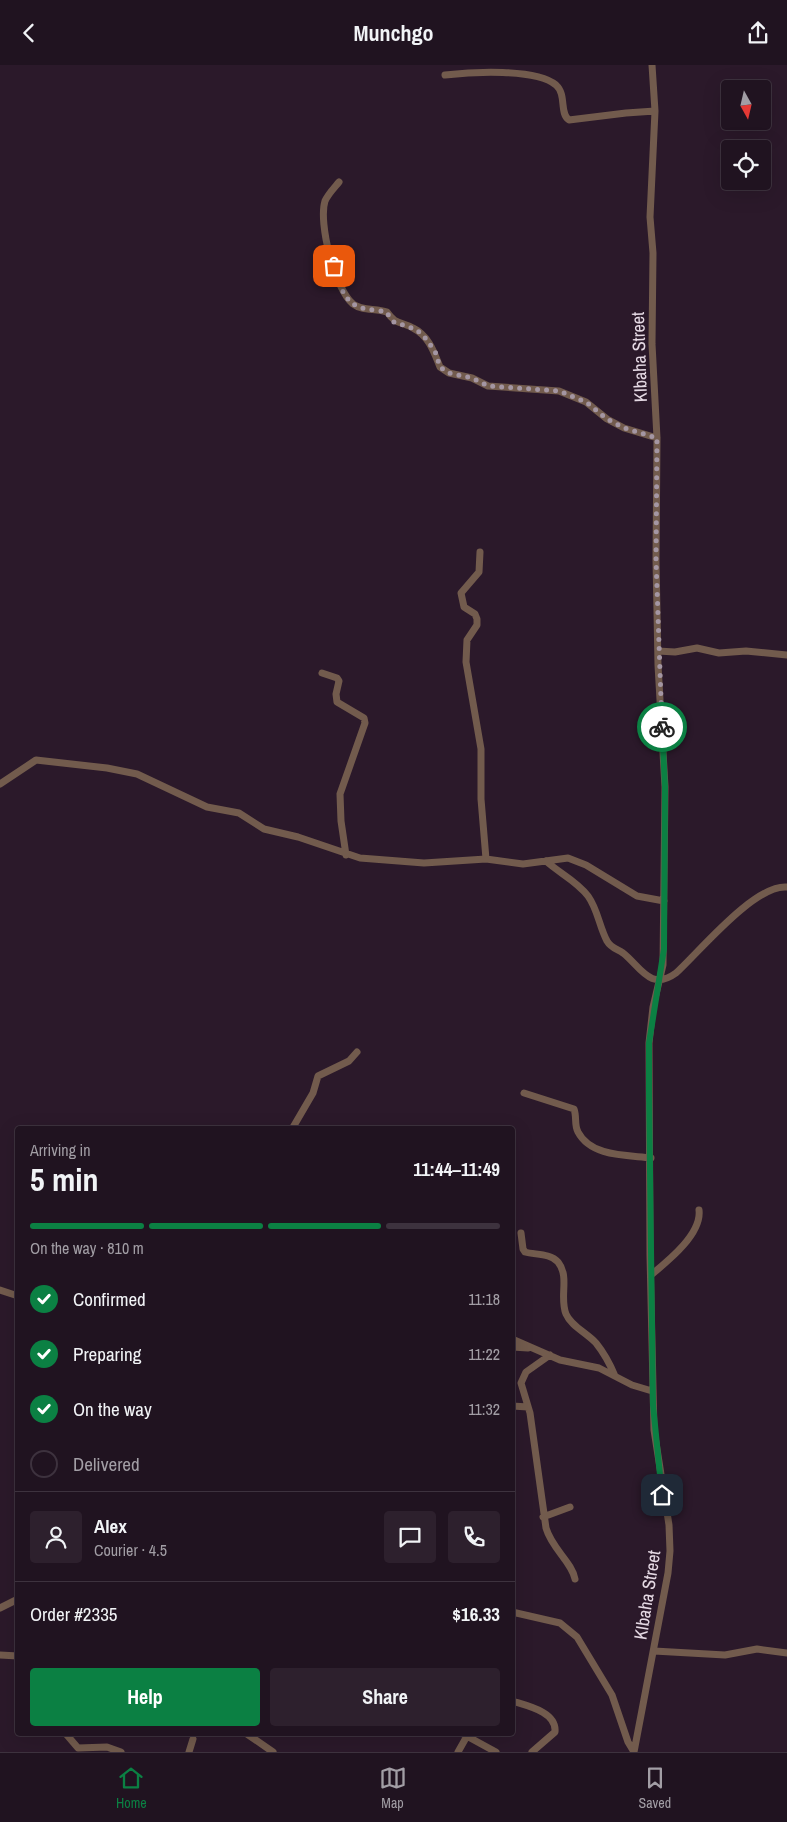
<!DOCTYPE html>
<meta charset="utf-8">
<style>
body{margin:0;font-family:"Archivo Narrow",sans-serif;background:#2d202d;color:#f1f3f6;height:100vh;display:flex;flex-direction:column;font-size:19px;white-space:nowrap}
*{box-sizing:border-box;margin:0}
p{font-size:16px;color:#a29ea5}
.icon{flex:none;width:28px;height:28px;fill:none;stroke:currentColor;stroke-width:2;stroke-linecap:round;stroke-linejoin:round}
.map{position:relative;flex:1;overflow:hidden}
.sheet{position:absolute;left:15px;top:1061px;width:500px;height:610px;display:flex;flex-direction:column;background:#201320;border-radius:5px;box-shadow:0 5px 20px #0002,0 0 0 1px #3d323e}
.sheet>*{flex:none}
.needle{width:32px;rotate:172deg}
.controls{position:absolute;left:721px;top:15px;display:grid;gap:10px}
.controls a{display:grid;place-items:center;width:50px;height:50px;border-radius:5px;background:#201320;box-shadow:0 5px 20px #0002,0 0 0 1px #3d323e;font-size:25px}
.pin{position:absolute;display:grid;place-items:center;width:42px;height:42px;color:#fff;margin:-21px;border-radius:10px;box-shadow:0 2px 8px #0006}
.courier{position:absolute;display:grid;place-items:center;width:50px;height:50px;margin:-25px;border:4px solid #0b8043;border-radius:50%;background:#fff;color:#222;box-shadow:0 1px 6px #0007}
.summary em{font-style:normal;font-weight:700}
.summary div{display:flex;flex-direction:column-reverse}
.summary{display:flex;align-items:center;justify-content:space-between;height:85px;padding:0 15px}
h1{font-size:32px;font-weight:700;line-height:38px}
.bar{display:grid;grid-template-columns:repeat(4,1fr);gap:8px 5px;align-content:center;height:60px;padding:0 15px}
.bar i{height:6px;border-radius:4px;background:#3d323e}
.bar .on{background:#0b8043}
.bar p{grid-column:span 4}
.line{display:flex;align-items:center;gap:12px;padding:0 15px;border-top:1px solid #3d323e}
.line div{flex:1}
.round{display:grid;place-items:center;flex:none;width:52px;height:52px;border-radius:5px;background:#2d202d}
ol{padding:0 15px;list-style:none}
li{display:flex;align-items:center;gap:15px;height:55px}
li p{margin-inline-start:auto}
li .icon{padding:5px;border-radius:50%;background:#0b8043;color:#fff;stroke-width:4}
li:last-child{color:#a29ea5}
li i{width:28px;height:28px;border:2px solid #3d323e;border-radius:50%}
.action{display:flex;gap:10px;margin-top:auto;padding:10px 15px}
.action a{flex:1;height:58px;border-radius:5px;background:#0b8043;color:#fff;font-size:20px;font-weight:700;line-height:58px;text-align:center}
.action a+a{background:#2d202d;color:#f1f3f6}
header{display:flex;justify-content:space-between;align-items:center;height:65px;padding:0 15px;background:#201320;font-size:22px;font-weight:700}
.tab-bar{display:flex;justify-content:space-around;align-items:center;height:70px;border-top:1px solid #3d323e;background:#201320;font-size:14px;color:#a29ea5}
.tab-bar a{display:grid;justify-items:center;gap:2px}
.tab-bar .on{color:#0b8043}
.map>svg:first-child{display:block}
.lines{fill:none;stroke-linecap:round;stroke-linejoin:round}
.street{stroke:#725b4d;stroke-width:7}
.done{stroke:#a496a3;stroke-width:5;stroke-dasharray:0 9}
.route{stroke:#0b8043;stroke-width:6}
.labels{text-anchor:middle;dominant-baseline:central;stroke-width:4;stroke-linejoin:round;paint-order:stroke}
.street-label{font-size:18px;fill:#e5d9e4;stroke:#2b192a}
</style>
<header><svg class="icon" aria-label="back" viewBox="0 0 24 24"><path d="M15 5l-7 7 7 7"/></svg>Munchgo<svg class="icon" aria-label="share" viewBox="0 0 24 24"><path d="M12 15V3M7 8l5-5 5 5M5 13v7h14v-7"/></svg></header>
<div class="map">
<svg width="787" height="1687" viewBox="0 0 787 1687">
<rect width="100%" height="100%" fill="#2b192a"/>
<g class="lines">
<path class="street" d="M445,10C471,7 536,3 556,20C567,30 559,48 569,55L626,48L655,46
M339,117C335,122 328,129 325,136C318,158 335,224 353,239C362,246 376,243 387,247C396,260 400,256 413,263C429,271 434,287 440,302L449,308L472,313L488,321L559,326L586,337L607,354L624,363L657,373
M480,487L479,507L461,528L464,542L475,549L477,554V560L467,575L466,597L481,684V734L486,794
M658,586L675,587L697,583L719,588L746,586L787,590
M322,608L337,613L339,616L336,629L337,637L364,653L365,658L340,729L341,756L346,790
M0,719L36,695L107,703L137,709L207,742L239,748L264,764L298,772L360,793L424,798L486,794L523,799L568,793L586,800L637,831L664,836
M546,796C559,808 577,816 588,831C598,845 599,861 607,876C611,883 617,884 623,888C640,901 650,927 676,908C700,886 755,819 787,822
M524,1028L574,1044C577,1052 574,1060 578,1067C591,1092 627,1090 651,1093
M292,1064L313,1028L318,1011L349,996L357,987
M521,1168L523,1184L525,1187C535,1190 550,1188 558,1197C570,1212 559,1232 566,1249C571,1261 587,1268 596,1278C604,1288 610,1299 615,1311
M651,1210C668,1196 702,1169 699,1145
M0,1225L18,1231
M512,1274L560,1295L599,1303L632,1320L652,1326
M512,1282L528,1283
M550,1290L526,1307L521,1318L530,1348L546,1463C552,1484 572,1497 575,1514
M512,1341L528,1342
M543,1452L570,1442
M0,1543L18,1534
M512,1547L560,1558L577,1572L612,1630L628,1677L634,1687
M654,1586L725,1590L757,1584L787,1588
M0,1590L18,1591
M512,1636C528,1641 557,1647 555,1667L532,1687
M66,1669L78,1683L107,1682L121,1687
M247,1669L273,1687
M463,1669L496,1687
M189,1687L193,1674
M458,1687L467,1671
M634,1687L668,1508L670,1486L669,1460L654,1365L650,1190L649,978L653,942L663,900L665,722L658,600L656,495L657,373L652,279L653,188L650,152L655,46L652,0"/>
</g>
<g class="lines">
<path class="done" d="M334,201C339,217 343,238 362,243C370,245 379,245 386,247L394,257L415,264L423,270L435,286L440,302L449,308L472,313L488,321L559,326L586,337L607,354L624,363L657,373L656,495L662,662"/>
<path class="route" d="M662,662L665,722L664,884L649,978V1025L653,1340L662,1430"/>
</g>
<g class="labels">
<g class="street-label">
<text transform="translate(639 292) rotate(-92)">KIbaha Street</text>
<text transform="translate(647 1530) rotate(-81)">KIbaha Street</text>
</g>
</g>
</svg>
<div class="controls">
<a><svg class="needle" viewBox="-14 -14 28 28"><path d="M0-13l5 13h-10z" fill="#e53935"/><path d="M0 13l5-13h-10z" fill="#a29ea5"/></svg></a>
<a><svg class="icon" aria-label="locate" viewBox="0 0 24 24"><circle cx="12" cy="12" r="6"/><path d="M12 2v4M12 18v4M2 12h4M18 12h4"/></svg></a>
</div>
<div class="pin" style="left:334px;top:201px;background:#ea580c"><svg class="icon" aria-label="bag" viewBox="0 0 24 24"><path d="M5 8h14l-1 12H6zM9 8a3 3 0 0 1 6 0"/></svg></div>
<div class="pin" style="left:662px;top:1430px;background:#1f2937"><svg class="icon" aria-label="home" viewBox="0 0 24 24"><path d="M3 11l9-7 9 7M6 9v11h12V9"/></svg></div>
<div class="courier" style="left:662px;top:662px"><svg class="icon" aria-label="bike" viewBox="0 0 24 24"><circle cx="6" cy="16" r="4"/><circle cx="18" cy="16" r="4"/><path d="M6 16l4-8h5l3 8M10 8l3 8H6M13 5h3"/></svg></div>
<section class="sheet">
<div class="summary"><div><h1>5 min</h1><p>Arriving in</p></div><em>11:44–11:49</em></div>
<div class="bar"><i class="on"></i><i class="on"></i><i class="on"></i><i></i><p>On the way · 810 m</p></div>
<ol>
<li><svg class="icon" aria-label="check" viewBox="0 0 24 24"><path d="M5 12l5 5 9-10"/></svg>Confirmed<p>11:18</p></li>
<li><svg class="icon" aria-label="check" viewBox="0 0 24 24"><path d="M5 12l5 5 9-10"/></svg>Preparing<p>11:22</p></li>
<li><svg class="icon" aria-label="check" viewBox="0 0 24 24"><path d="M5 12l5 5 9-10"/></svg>On the way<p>11:32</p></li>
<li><i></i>Delivered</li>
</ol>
<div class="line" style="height:90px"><a class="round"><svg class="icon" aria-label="person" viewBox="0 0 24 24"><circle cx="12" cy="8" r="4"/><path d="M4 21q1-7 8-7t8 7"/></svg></a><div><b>Alex</b><p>Courier · 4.5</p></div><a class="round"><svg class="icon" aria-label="chat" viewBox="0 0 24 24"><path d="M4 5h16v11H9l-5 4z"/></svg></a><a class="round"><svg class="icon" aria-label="phone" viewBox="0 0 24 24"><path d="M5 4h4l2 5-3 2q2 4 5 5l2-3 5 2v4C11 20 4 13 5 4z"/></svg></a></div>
<div class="line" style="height:65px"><div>Order #2335</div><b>$16.33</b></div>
<div class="action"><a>Help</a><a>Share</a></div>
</section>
</div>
<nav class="tab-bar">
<a class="on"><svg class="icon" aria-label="home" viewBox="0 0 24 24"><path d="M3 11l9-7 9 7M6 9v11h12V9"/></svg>Home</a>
<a><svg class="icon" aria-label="map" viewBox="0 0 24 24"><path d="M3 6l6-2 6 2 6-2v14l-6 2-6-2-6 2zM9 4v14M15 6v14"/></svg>Map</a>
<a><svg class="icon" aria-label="saved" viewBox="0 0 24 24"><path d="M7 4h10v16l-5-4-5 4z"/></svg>Saved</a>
</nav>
